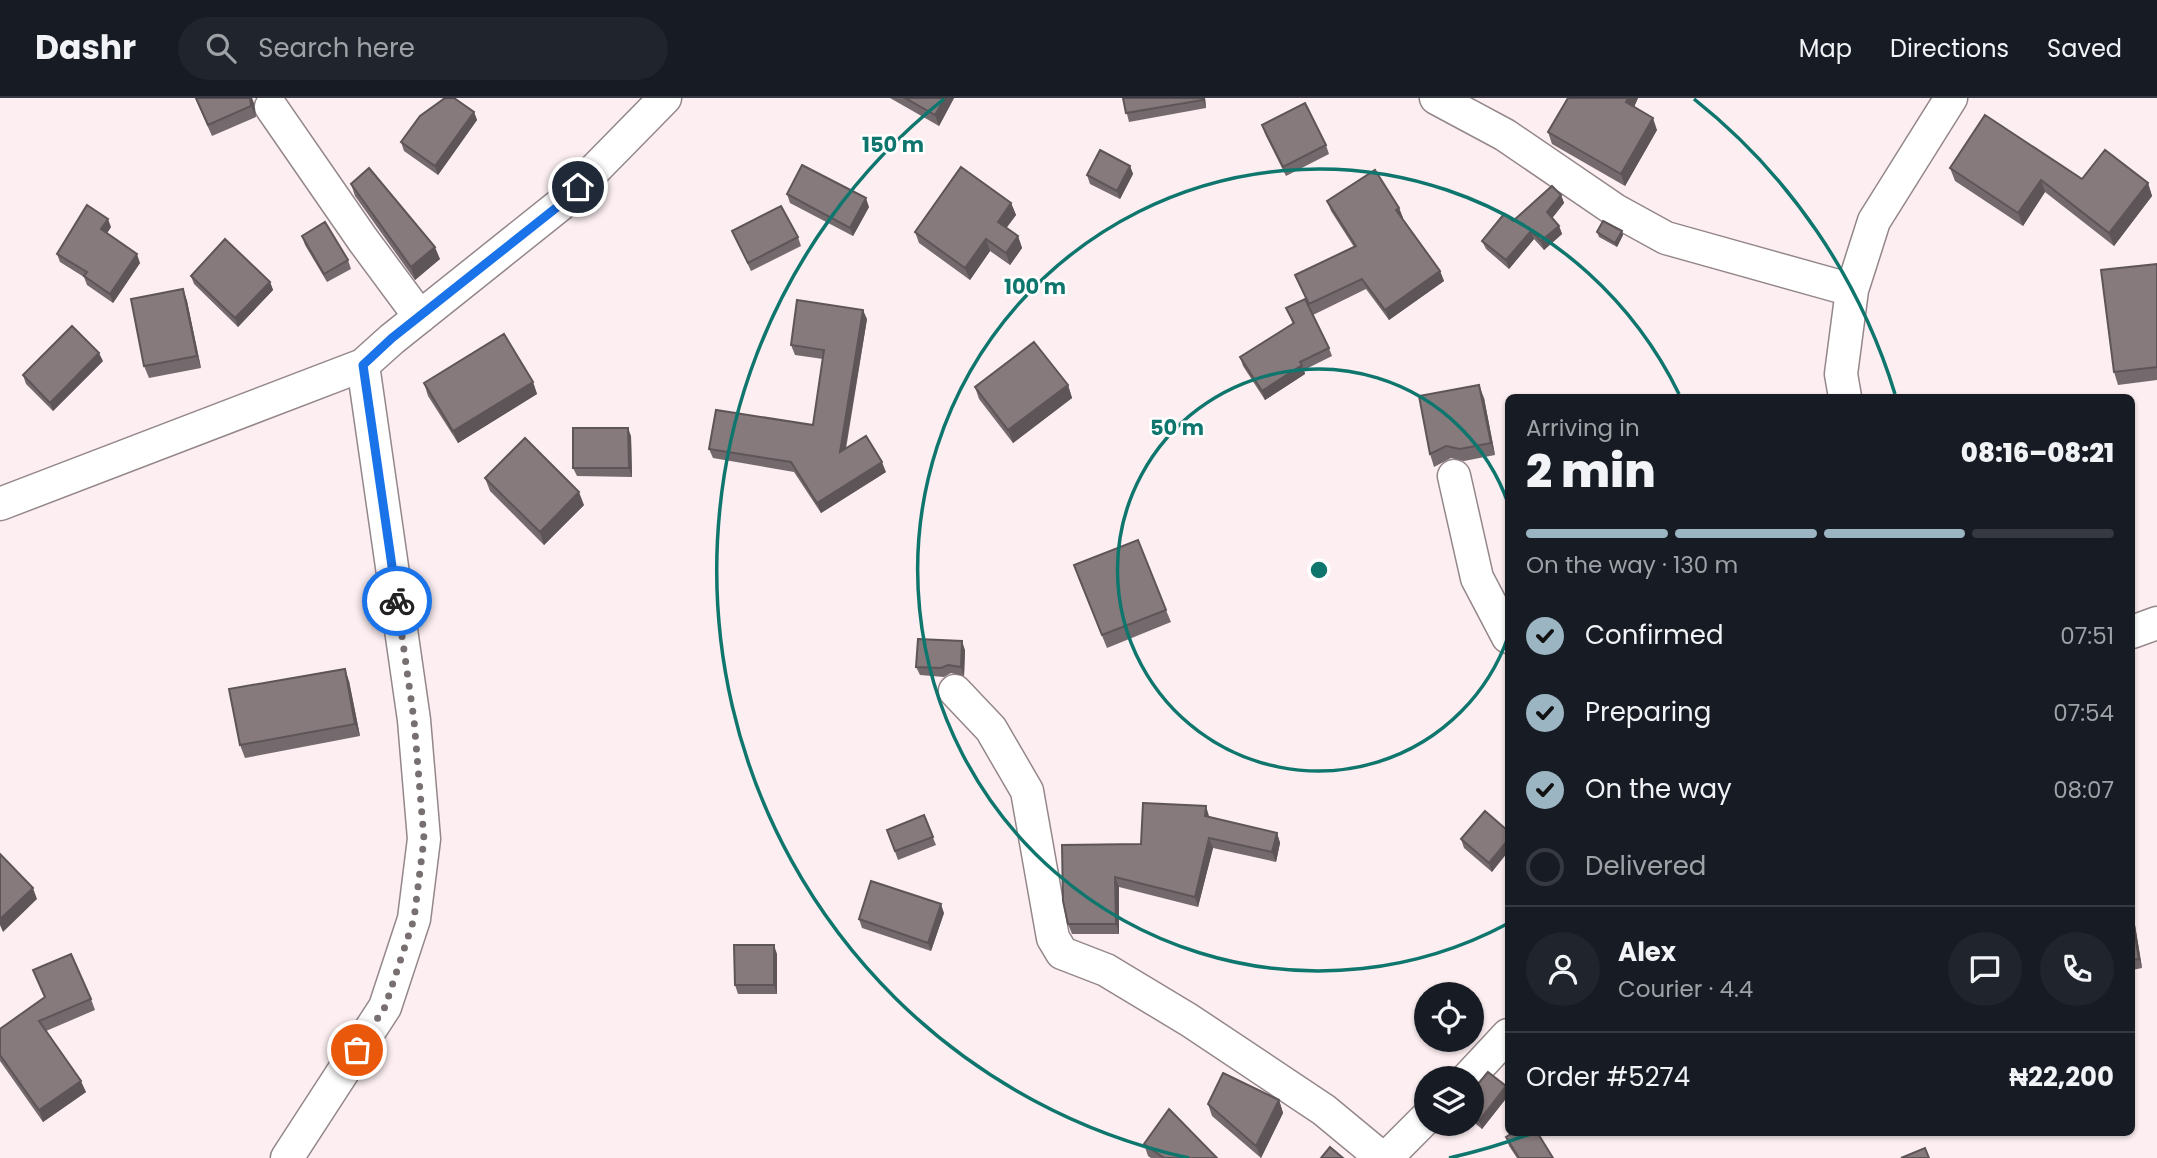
<!DOCTYPE html>
<meta charset="utf-8">
<style>
body{margin:0;font-family:Poppins,sans-serif;background:#20242c;color:#f1f3f6;height:100vh;display:flex;flex-direction:column;font-size:26px;white-space:nowrap}
*{box-sizing:border-box;margin:0}
p{font-size:23px;color:#9ea1a6}
.icon{flex:none;width:38px;height:38px;fill:none;stroke:currentColor;stroke-width:2;stroke-linecap:round;stroke-linejoin:round}
.map{position:relative;flex:1;overflow:hidden}
.side{position:absolute;left:1505px;top:296px;width:630px;height:742px;display:flex;flex-direction:column;background:#171b24;border-radius:10px;box-shadow:0 2px 5px #0004}
.side>*{flex:none}
.fabs{position:absolute;left:1414px;top:884px;display:grid;gap:14px}
.fabs a{display:grid;place-items:center;width:70px;height:70px;border-radius:50%;background:#171b24;box-shadow:0 2px 5px #0004;font-size:35px}
.pin{position:absolute;display:grid;place-items:center;width:60px;height:60px;color:#fff;margin:-30px;border:4px solid #fff;border-radius:50%;box-shadow:0 2px 7px #0007}
.courier{position:absolute;display:grid;place-items:center;width:70px;height:70px;margin:-35px;border:5px solid #1a73e8;border-radius:50%;background:#fff;color:#222;box-shadow:0 2px 9px #0007}
.overview em{font-style:normal;font-weight:800}
.overview div{display:flex;flex-direction:column-reverse}
.overview{display:flex;align-items:center;justify-content:space-between;height:119px;padding:0 21px}
h1{font-size:46px;font-weight:800;line-height:52px}
.bar{display:grid;grid-template-columns:repeat(4,1fr);gap:10px 7px;align-content:center;height:84px;padding:0 21px}
.bar i{height:9px;border-radius:5px;background:#363941}
.bar .selected{background:#9cb5c3}
.bar p{grid-column:span 4}
.line{display:flex;align-items:center;gap:18px;padding:0 21px;border-top:2px solid #363941}
.line div{flex:1}
.round{display:grid;place-items:center;flex:none;width:74px;height:74px;border-radius:37px;background:#20242c}
ol{padding:0 21px;list-style:none}
li{display:flex;align-items:center;gap:21px;height:77px}
li p{margin-inline-start:auto}
li .icon{padding:7px;border-radius:50%;background:#9cb5c3;color:#111;stroke-width:4}
li:last-child{color:#9ea1a6}
li i{width:38px;height:38px;border:4px solid #363941;border-radius:50%}
header{display:flex;align-items:center;gap:42px;box-sizing:border-box;height:98px;padding:0 35px;background:#171b24;border-bottom:2px solid #363941}
header strong{font-size:33px}
nav{display:flex;gap:38px;margin-inline-start:auto;font-size:24px}
.search{width:490px;height:63px;background:#20242c;display:flex;align-items:center;gap:18px;box-sizing:border-box;padding:0 24px;border-radius:38px;color:#9ea1a6;font-size:26px}
.map>svg:first-child{display:block}
.lines{fill:none;stroke-linecap:round;stroke-linejoin:round}
.street-casing{stroke:#94878a;stroke-width:35}
.street{stroke:#fff;stroke-width:32}
.wall{fill:#74696c}
.shaded-wall{fill:#5e5558}
.building{fill:#877a7d;stroke:#5e5558;stroke-width:2}
.done{stroke:#776f70;stroke-width:7;stroke-dasharray:0 12.6}
.route{stroke:#1a73e8;stroke-width:9}
.ring{fill:none;stroke:#0f766e;stroke-width:3.5}
.centre{fill:#0f766e;stroke:#fff;stroke-width:3.5}
.ring-label{font-size:21px;text-anchor:middle;font-weight:bold;fill:#0f766e;stroke:#fff;stroke-width:5;stroke-linejoin:round;paint-order:stroke}
</style>
<header>
<strong>Dashr</strong>
<div class="search"><svg class="icon" aria-label="search" viewBox="0 0 24 24"><circle cx="10" cy="10" r="6"/><path d="M15 15l6 6"/></svg>Search here</div>
<nav><a>Map</a><a>Directions</a><a>Saved</a></nav>
</header>
<div class="map">
<svg width="2157" height="1060" viewBox="0 0 2157 1060">
<rect width="100%" height="100%" fill="#fceef1"/>
<g class="lines">
<defs>
<path id="street" d="M1436,0L1505,37L1615,112L1666,140L1852,192
M271,9L363,142L420,219
M1845,299L1841,276L1852,192L1874,123L1951,0
M1454,378L1477,480L1508,539
M0,406L363,267
M2132,534L2157,525
M955,593L991,631L1027,693L1053,840L1062,855L1106,872L1189,922L1324,1012L1382,1060
M1468,980L1508,937
M287,1060L385,909L414,821L424,741L414,622L363,267L392,241L561,106L665,0
M1386,1060L1426,1020"/>
</defs>
<use href="#street" class="street-casing"/>
<use href="#street" class="street"/>
</g>
<path class="wall" d="M195,0H252L256,19L212,38Z
M890,0H954L939,28Z
M1123,0H1205L1206,10L1129,24Z
M1568,0H1638L1634,9L1657,32L1625,88L1552,46L1548,34Z
M474,14L477,22L438,77L404,53L401,44Z
M1262,27L1326,47L1329,56L1286,78L1265,36Z
M1130,68L1133,76L1120,101L1090,86L1087,77Z
M1950,70L2148,85L2152,98L2114,148L2045,94L2023,128L1955,83Z
M351,86L440,161L415,182L355,98Z
M787,96L869,109L853,138L790,105Z
M1561,97L1564,105L1552,120L1559,128L1562,136L1544,152L1534,141L1509,171L1486,151L1482,143L1513,123Z
M1327,103L1399,110L1403,120L1402,121L1440,173L1444,183L1389,222L1366,191L1313,217L1295,177L1354,149L1331,113Z
M1011,105L1016,117L1006,130L1018,138L1022,150L1010,167L990,153L970,182L919,145L915,134Z
M111,129L107,135L140,165L113,205L87,187L84,179L60,164L57,156Z
M732,133L798,139L801,148L751,173Z
M1622,133L1623,137L1617,149L1599,139L1597,134Z
M302,138L348,162L351,171L327,184L305,147Z
M2157,166V282L2118,287L2114,274Z
M191,178L270,184L273,192L238,229L194,186Z
M183,191L187,203L201,270L149,280L144,268Z
M1286,210L1329,250L1332,258L1304,272L1305,276L1265,302L1243,268L1240,259L1293,226Z
M867,221L846,351L886,374L821,415L794,374L713,360L709,351L813,327L823,261L795,257L791,247Z
M103,263L53,313L26,286L23,277Z
M533,284L537,296L458,345L428,298L424,285Z
M1068,287L1072,300L1013,345L979,301L975,289Z
M1484,300L1495,357L1464,363L1451,360L1434,369L1430,356Z
M631,338L632,379L577,378L573,370Z
M485,380L584,407L544,447L490,393Z
M1078,479L1166,512L1171,524L1107,550Z
M965,552L964,578L951,575L944,579L920,577L916,569Z
M349,583L360,638L245,660L240,647Z
M924,717L936,747L898,762L887,732Z
M1209,718V719L1277,735L1280,745L1276,764L1213,750L1198,809L1119,789V836H1072L1068,826L1141,746Z
M1508,733L1492,774L1464,750L1461,741Z
M944,815L931,853L862,830L859,821Z
M2132,819L2135,827L2142,870L2132,872Z
M777,856V896H738L735,887Z
M33,872L91,901L95,912L46,933L86,994L43,1024L0,963V931L45,899Z
M1506,988L1508,998L1482,1031L1472,1023V993Z
M1279,1002L1283,1015L1261,1060L1212,1018L1208,1006Z
M1506,1039L1553,1060H1517L1509,1048Z
M1144,1046L1217,1060H1151L1148,1058Z"/>
<path class="shaded-wall" d="M250,0H252L254,5L256,19L251,8Z
M945,0H954L939,28L935,17Z
M1203,0H1205L1206,10L1203,2Z
M1628,0H1638L1631,16L1626,4Z
M474,14L477,22L438,77L435,68Z
M1653,20L1657,32L1625,88L1621,76Z
M1130,68L1133,76L1120,101L1117,93Z
M2041,82L2045,94L2023,128L2018,115Z
M2148,85L2152,98L2114,148L2109,135Z
M1561,97L1564,105L1550,123L1547,114Z
M866,100L869,109L853,138L850,130Z
M1011,105L1016,117L1002,136L998,124Z
M1399,110L1403,120L1400,122L1396,112Z
M108,121L111,129L104,140L101,131Z
M1559,128L1562,136L1544,152L1541,143Z
M1531,133L1534,141L1509,171L1506,162Z
M1622,133L1623,137L1617,149L1615,145Z
M1018,138L1022,150L1010,167L1006,155Z
M986,141L990,153L970,182L965,170Z
M435,149L440,161L415,182L411,169Z
M137,156L140,165L113,205L110,196Z
M1440,173L1444,183L1389,222L1385,212Z
M270,184L273,192L238,229L235,220Z
M183,191L187,203L201,270L197,258Z
M863,212L867,221L843,364L840,354Z
M99,255L103,263L53,313L50,305Z
M1302,267L1305,276L1265,302L1262,293Z
M533,284L537,296L458,345L453,333Z
M1068,287L1072,300L1013,345L1008,332Z
M1479,287L1484,300L1495,357L1491,345Z
M628,330L631,338L632,379L629,370Z
M882,364L886,374L821,415L817,405Z
M579,394L584,407L544,447L540,434Z
M962,543L965,552L964,578L961,569Z
M345,571L349,583L360,638L355,626Z
M1206,708L1209,718V728L1205,718Z
M1277,735L1280,745L1276,764L1272,754Z
M1209,740L1213,750L1198,809L1195,799Z
M1508,742V754L1492,774L1489,765Z
M1115,779L1119,789V836L1116,826Z
M33,790L37,801L3,834L0,827V821Z
M941,806L944,815L931,853L928,845Z
M2132,819L2135,827L2142,870L2139,861Z
M774,847L777,856V896L774,887Z
M81,983L86,994L43,1024L39,1012Z
M1506,988L1508,998L1482,1031L1479,1023Z
M1279,1002L1283,1015L1261,1060L1256,1048Z"/>
<path class="building" d="M196,0H250L251,8L208,27Z
M445,0H454L474,14L435,68L401,44L420,18Z
M905,0H945L935,17Z
M1123,0H1203V2L1126,15Z
M1568,0H1628L1626,4L1653,20L1621,76L1548,34Z
M1305,5L1326,47L1283,69L1262,27Z
M1985,17L2082,81L2105,52L2148,85L2109,135L2041,82L2018,115L1950,70Z
M1100,52L1130,68L1117,93L1087,77Z
M802,67L866,100L850,130L787,96Z
M961,69L1011,105L998,124L1018,138L1006,155L986,141L965,170L915,134Z
M369,70L435,149L411,169L351,86Z
M1375,72L1399,110L1396,112L1440,173L1385,212L1362,181L1309,206L1295,177L1356,148L1327,103Z
M1552,88L1561,97L1547,114L1559,128L1541,143L1531,133L1506,162L1482,143L1504,116L1513,123Z
M87,107L108,121L101,131L137,156L110,196L84,178L87,174L57,156Z
M781,108L798,139L748,165L732,133Z
M1603,123L1622,133L1615,145L1597,134Z
M325,124L348,162L324,176L302,138Z
M225,141L270,184L235,220L191,178Z
M2157,166V269L2114,274L2101,172Z
M183,191L197,258L144,268L131,201Z
M1305,201L1329,250L1300,264L1302,267L1262,293L1240,259L1294,225L1286,210Z
M797,202L863,212L840,354L866,338L882,364L817,405L791,364L709,351L716,312L813,327L824,252L791,247Z
M72,228L99,255L50,305L23,277Z
M504,236L533,284L453,333L424,285Z
M1034,244L1068,287L1008,332L975,289Z
M1479,287L1491,345L1460,351L1446,348L1430,356L1419,298Z
M573,330H628L629,370H573Z
M525,340L579,394L540,434L485,380Z
M1138,442L1166,512L1102,537L1074,467Z
M918,541L962,543L961,569L948,567L941,570L916,569Z
M345,571L355,626L240,647L229,591Z
M1143,705L1206,708L1205,718L1277,735L1272,754L1209,740L1195,799L1115,779L1116,826H1068L1063,803L1062,747L1141,746Z
M1485,713L1508,733V742L1489,765L1461,741Z
M924,717L933,739L895,753L887,732Z
M0,756L33,790L0,821Z
M871,783L941,806L928,845L859,821Z
M2132,819L2139,861L2132,862Z
M734,847H774V887H735Z
M71,856L91,901L39,923L81,983L39,1012L0,957V931L45,899L33,872Z
M1488,974L1506,988L1479,1023L1472,1017V993Z
M1223,975L1279,1002L1256,1048L1208,1006Z
M1169,1011L1217,1060H1164L1144,1046Z
M1514,1034H1537L1553,1060H1519L1506,1039Z
M1330,1049L1343,1060H1321Z
M1925,1050L1929,1060H1901Z"/>
<g class="lines">
<path class="done" d="M357,952L385,909L414,821L424,741L414,622L397,503"/>
<path class="route" d="M397,503L363,267L392,240L561,106L578,89"/>
</g>
<g class="ring">
<path d="M1508 539A201 201 0 1 1 1508 405"/>
<path d="M1507 826A401 401 0 1 1 1679 296"/>
<path d="M1530 1036A602 602 0 0 1 1449 1060M1189 1060A602 602 0 0 1 944 1M1694 1A602 602 0 0 1 1895 296"/>
</g>
<circle cx="1319" cy="472" r="10" class="centre"/>
<g class="ring-label">
<text x="893" y="54">150 m</text>
<text x="1035" y="196">100 m</text>
<text x="1177" y="337">50 m</text>
</g>
</svg>
<div class="fabs">
<a><svg class="icon" aria-label="locate" viewBox="0 0 24 24"><circle cx="12" cy="12" r="6"/><path d="M12 2v4M12 18v4M2 12h4M18 12h4"/></svg></a>
<a><svg class="icon" aria-label="layers" viewBox="0 0 24 24"><path d="M12 4l9 5-9 5-9-5zM3 14l9 5 9-5"/></svg></a>
</div>
<div class="pin" style="left:357px;top:952px;background:#ea580c"><svg class="icon" aria-label="bag" viewBox="0 0 24 24"><path d="M5 8h14l-1 12H6zM9 8a3 3 0 0 1 6 0"/></svg></div>
<div class="pin" style="left:578px;top:89px;background:#1f2937"><svg class="icon" aria-label="home" viewBox="0 0 24 24"><path d="M3 11l9-7 9 7M6 9v11h12V9"/></svg></div>
<div class="courier" style="left:397px;top:503px"><svg class="icon" aria-label="bike" viewBox="0 0 24 24"><circle cx="6" cy="16" r="4"/><circle cx="18" cy="16" r="4"/><path d="M6 16l4-8h5l3 8M10 8l3 8H6M13 5h3"/></svg></div>
<section class="side">
<div class="overview"><div><h1>2 min</h1><p>Arriving in</p></div><em>08:16–08:21</em></div>
<div class="bar"><i class="selected"></i><i class="selected"></i><i class="selected"></i><i></i><p>On the way · 130 m</p></div>
<ol>
<li><svg class="icon" aria-label="check" viewBox="0 0 24 24"><path d="M5 12l5 5 9-10"/></svg>Confirmed<p>07:51</p></li>
<li><svg class="icon" aria-label="check" viewBox="0 0 24 24"><path d="M5 12l5 5 9-10"/></svg>Preparing<p>07:54</p></li>
<li><svg class="icon" aria-label="check" viewBox="0 0 24 24"><path d="M5 12l5 5 9-10"/></svg>On the way<p>08:07</p></li>
<li><i></i>Delivered</li>
</ol>
<div class="line" style="height:126px"><a class="round"><svg class="icon" aria-label="person" viewBox="0 0 24 24"><circle cx="12" cy="8" r="4"/><path d="M4 21q1-7 8-7t8 7"/></svg></a><div><b>Alex</b><p>Courier · 4.4</p></div><a class="round"><svg class="icon" aria-label="chat" viewBox="0 0 24 24"><path d="M4 5h16v11H9l-5 4z"/></svg></a><a class="round"><svg class="icon" aria-label="phone" viewBox="0 0 24 24"><path d="M5 4h4l2 5-3 2q2 4 5 5l2-3 5 2v4C11 20 4 13 5 4z"/></svg></a></div>
<div class="line" style="height:91px"><div>Order #5274</div><b>₦22,200</b></div>
</section>
</div>
